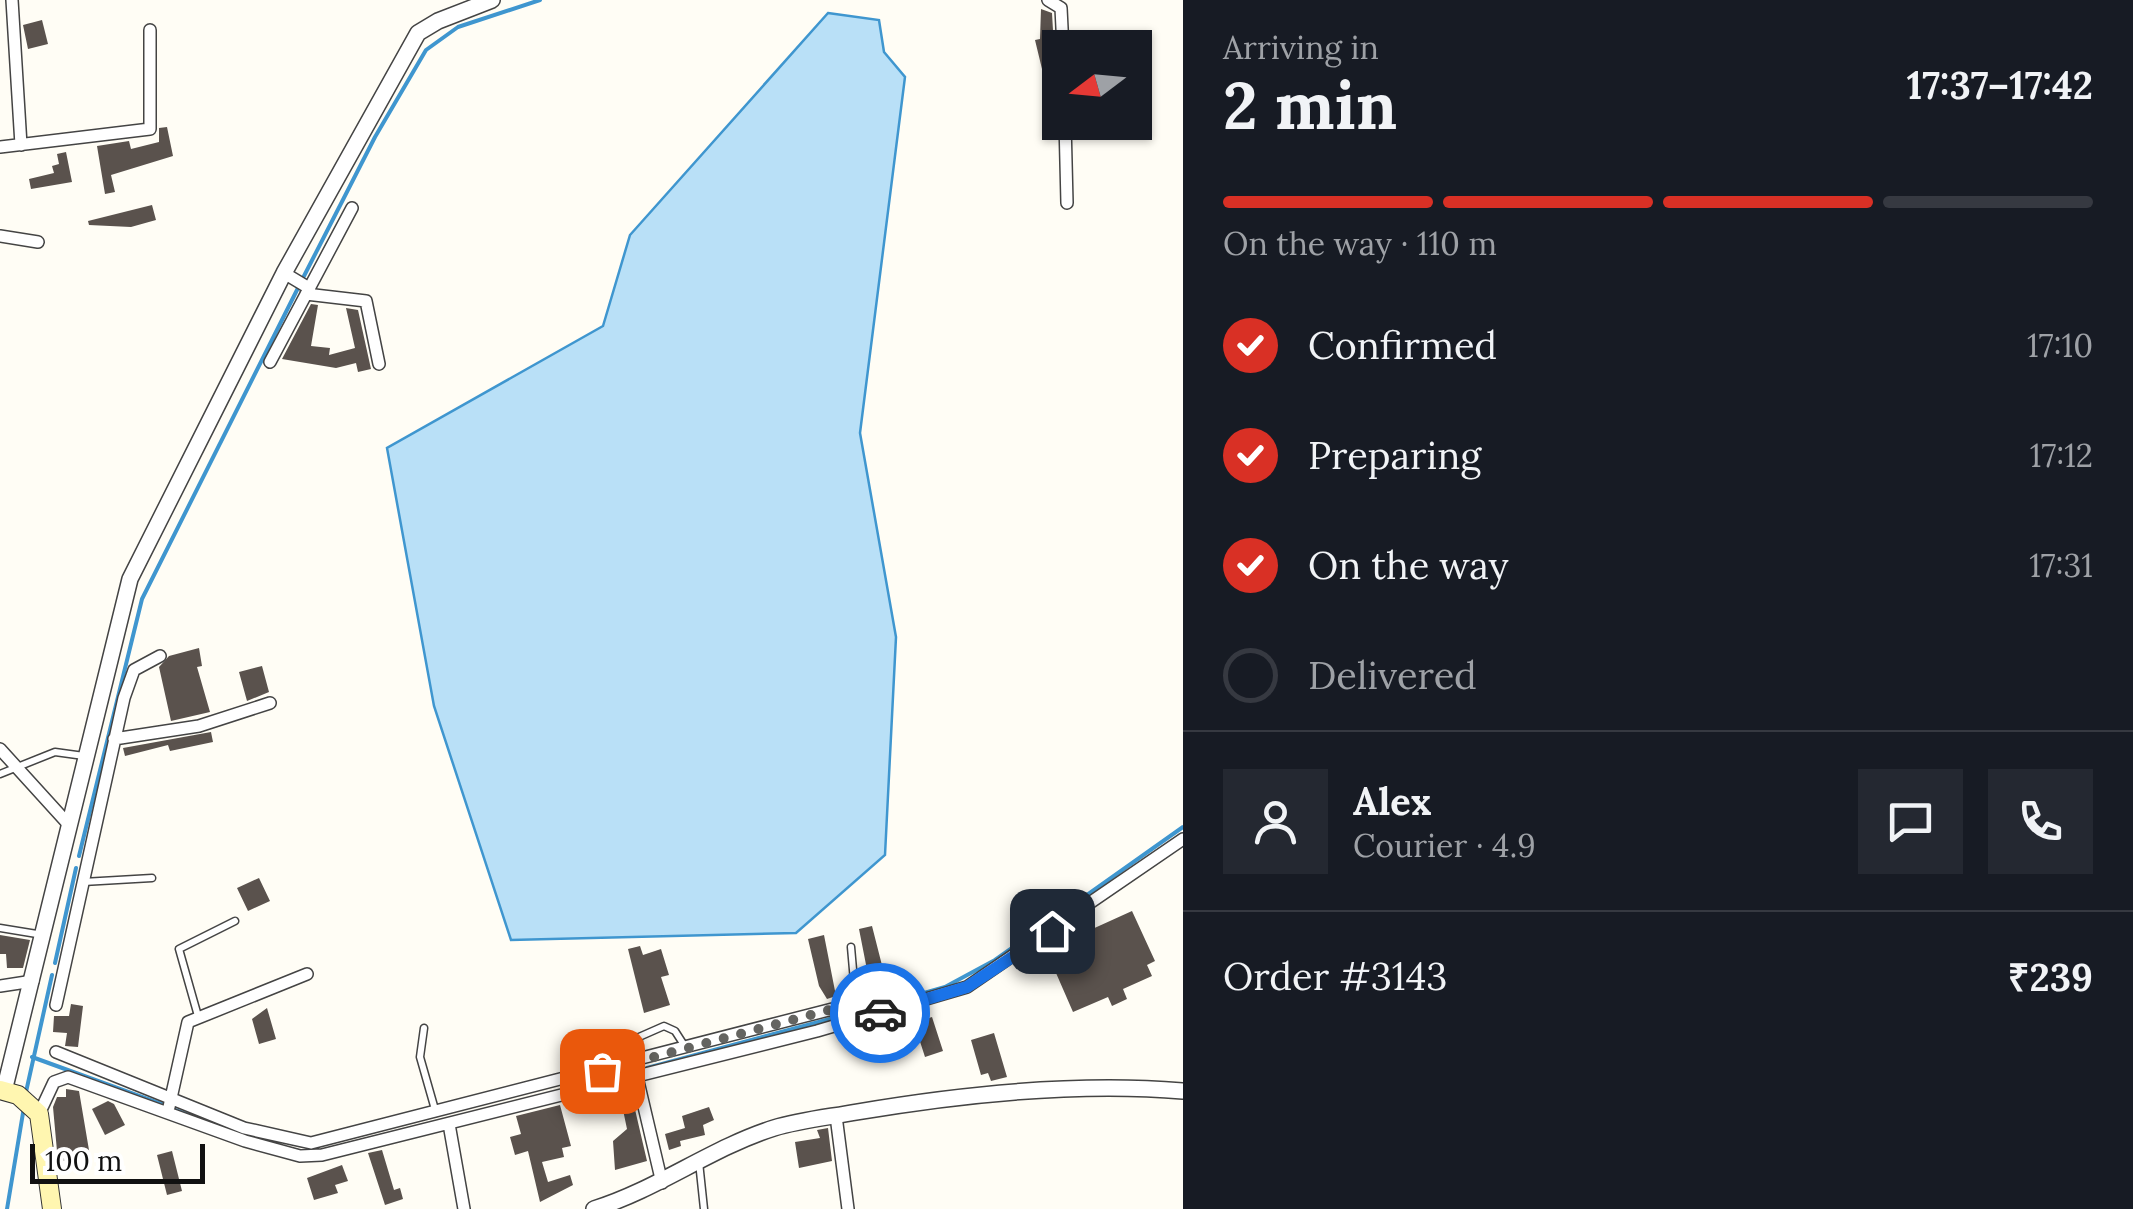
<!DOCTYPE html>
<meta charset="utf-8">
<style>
body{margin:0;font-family:Lora,serif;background:#242831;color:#f1f3f6;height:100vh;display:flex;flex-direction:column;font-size:38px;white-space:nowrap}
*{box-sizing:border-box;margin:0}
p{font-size:32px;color:#9ea1a6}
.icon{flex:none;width:55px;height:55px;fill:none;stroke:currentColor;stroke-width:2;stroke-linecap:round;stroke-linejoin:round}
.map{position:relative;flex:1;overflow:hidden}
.sheet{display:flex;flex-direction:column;background:#171b24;width:950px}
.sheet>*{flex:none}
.needle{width:65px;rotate:254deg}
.buttons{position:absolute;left:1042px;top:30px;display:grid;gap:20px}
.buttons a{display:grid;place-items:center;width:110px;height:110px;border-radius:0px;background:#171b24;box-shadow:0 2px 8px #0004;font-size:50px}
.scale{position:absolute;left:30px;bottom:25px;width:175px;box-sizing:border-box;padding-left:10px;border:5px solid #111;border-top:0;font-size:28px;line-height:35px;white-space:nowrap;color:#111;-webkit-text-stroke:8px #fff;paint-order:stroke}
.pin{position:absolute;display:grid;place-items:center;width:85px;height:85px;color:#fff;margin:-42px;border-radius:20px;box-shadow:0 5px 15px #0006}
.courier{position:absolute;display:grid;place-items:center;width:100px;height:100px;margin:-50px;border:8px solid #1a73e8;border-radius:50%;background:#fff;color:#222;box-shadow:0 2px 12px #0007}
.overview em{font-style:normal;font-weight:800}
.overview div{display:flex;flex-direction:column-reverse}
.overview{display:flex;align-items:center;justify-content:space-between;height:170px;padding:0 40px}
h1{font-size:65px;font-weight:800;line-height:75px}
.bar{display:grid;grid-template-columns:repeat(4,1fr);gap:15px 10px;align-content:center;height:120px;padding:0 40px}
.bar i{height:12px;border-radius:8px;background:#363941}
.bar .current{background:#d93025}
.bar p{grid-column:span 4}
.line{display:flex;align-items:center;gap:25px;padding:0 40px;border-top:2px solid #363941}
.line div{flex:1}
.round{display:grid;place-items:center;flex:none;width:105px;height:105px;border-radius:0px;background:#242831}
ol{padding:0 40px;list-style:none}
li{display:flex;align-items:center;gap:30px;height:110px}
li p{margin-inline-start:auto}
li .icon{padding:10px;border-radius:50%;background:#d93025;color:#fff;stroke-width:4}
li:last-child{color:#9ea1a6}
li i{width:55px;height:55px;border:5px solid #363941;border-radius:50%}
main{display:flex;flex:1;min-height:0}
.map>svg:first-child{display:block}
.water{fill:#b9e0f7;stroke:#3f96cf;stroke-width:2.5}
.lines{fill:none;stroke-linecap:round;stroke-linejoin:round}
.stream{stroke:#3f96cf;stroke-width:4}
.building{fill:#5a524d}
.service-casing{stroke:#444;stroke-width:9}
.minor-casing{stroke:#444;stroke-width:14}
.tertiary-casing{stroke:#444;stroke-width:18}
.secondary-casing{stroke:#333;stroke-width:20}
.service{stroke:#fff;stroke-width:6}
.minor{stroke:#fff;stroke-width:11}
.tertiary{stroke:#fff;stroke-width:15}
.secondary{stroke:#fff6b0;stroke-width:18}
.done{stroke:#646461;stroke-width:10;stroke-dasharray:0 18}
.route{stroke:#1a73e8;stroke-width:12}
</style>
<main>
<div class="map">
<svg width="1183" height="1209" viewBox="0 0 1183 1209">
<rect width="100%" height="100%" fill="#fffdf5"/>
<path class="water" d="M828,13L879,20L884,52L905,77L860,433L896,637L885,855L796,933L511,940L434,706L387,448L603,326L630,235Z"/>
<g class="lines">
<path class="stream" d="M304,276L375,137L426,50L458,27L540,0
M79,856L142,599L298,288
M55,963L76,868
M865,1010L945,987L995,960L1183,827
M32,1057L164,1105
M647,1068L852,1013
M26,1092L52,975
M173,1109L197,1118
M7,1209L24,1107"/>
</g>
<path class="building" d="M1041,9L1052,13L1054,48L1060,60V64L1042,69L1035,40L1040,39Z
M42,20L48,44L28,49L23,25Z
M167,127L173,156L111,175L115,192L105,194L97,146L129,141L131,149L159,142V128Z
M66,152L72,182L31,189L29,179L54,173L52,166L59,164L57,154Z
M152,205L156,220L131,227L89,225L88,221Z
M311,304L318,305L311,346L330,348L329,355L355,348L346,308L358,310L371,369L358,372L356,363L336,368L282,359Z
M199,648L202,666L197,667L210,712L171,721L159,667L169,656Z
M262,666L269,692L247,701L239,672Z
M211,732L213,742L170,751L168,745L125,756L123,748Z
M259,878L270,901L248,911L237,888Z
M1132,911L1155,961L1147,965L1152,976L1123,989L1127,999L1112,1006L1108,997L1073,1012L1046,950Z
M872,926L886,981L870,985L859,929Z
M0,935L30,940L23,968H7L6,954H0Z
M824,935L836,996L827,999L819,986L808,939Z
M640,946L643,955L661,949L669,975L661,977L670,1005L644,1013L628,949Z
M71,1004L83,1006L78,1047L65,1046L67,1033L53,1032L54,1016H69Z
M267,1008L276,1039L259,1044L252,1019Z
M932,1017L943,1051L925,1057L914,1023Z
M994,1033L1007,1077L991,1081L988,1073L981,1075L971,1040Z
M630,1088L647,1161L615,1170L613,1141L627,1129L622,1105L609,1108L605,1094Z
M66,1089L79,1091L90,1156L58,1162L53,1107L57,1097H66Z
M108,1101L114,1104L125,1125L105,1135L92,1109Z
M560,1105L571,1146L562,1148L564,1157L542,1162L548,1182L570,1175L573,1185L540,1202L528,1151L515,1155L510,1137L521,1134L516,1116Z
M709,1107L714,1120L703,1125L705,1135L680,1141L681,1146L669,1150L665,1134L685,1128L682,1116Z
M828,1128L832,1161L799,1168L795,1142L820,1138L817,1130Z
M382,1150L394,1190L400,1188L403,1199L385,1205L368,1153Z
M172,1151L182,1191L167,1195L157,1155Z
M342,1165L348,1181L335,1185L338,1193L314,1200L307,1178Z"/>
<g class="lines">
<defs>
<path id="service" d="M0,774L55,752L84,756
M83,882L152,878
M0,928L43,935
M851,947L856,1004
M198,1016L179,949L235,921
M424,1028L420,1057L436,1113
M637,1061L639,1037L664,1026L675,1031L684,1045
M699,1162L704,1209"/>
<path id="minor" d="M12,0L21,145
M1048,0L1061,8L1063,48
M1065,122L1067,203
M0,147L150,129V30
M0,236L38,242
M284,273L309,288
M306,294L366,301L379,364
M270,362L352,208
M114,739L199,726L270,703
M0,749L70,826
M0,986L33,981
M56,1005L124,698L134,670L160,656
M56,1052L244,1128L311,1143L848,1005H855L860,1018
M637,1077L662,1183
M169,1107L188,1022L307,974
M39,1114L54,1082L68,1077L245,1141L300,1156L322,1155L817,1031L967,987L1183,839
M836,1116L848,1209
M449,1124L464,1209"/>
<path id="tertiary" d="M4,1091L130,579L284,273L418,33L438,21L492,0
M594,1209C658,1189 711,1148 774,1128C800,1120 830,1117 857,1112C963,1094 1076,1082 1183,1091"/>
<path id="secondary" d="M0,1090L18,1095L39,1114L52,1209"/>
</defs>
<use href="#service" class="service-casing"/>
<use href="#minor" class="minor-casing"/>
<use href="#tertiary" class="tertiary-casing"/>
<use href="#secondary" class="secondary-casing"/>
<use href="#service" class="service"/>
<use href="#minor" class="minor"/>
<use href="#tertiary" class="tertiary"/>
<use href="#secondary" class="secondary"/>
</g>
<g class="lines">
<path class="done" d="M602,1071L848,1005H856L860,1018L880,1013"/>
<path class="route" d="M880,1013L967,987L1052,931"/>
</g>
</svg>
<div class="buttons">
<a><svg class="needle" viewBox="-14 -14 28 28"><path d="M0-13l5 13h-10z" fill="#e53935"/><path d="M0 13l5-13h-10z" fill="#9ea1a6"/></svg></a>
</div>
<div class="scale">100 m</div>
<div class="pin" style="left:602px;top:1071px;background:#ea580c"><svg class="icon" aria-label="bag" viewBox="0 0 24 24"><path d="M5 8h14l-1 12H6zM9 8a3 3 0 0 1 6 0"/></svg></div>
<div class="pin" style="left:1052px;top:931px;background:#1f2937"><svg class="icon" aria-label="home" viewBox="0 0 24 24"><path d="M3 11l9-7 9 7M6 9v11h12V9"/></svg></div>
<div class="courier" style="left:880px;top:1013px"><svg class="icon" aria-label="car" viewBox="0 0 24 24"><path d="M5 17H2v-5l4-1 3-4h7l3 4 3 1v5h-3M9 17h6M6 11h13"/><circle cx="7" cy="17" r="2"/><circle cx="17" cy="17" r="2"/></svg></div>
</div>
<section class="sheet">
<div class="overview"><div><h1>2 min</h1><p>Arriving in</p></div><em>17:37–17:42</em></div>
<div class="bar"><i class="current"></i><i class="current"></i><i class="current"></i><i></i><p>On the way · 110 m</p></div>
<ol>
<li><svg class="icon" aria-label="check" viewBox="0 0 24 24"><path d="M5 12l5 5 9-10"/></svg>Confirmed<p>17:10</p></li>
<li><svg class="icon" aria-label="check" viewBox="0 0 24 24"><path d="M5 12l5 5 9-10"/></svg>Preparing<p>17:12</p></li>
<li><svg class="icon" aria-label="check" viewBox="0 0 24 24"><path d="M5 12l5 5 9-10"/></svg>On the way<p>17:31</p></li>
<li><i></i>Delivered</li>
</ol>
<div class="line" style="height:180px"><a class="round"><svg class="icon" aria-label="person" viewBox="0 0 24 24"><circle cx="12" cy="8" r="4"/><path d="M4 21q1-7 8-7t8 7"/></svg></a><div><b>Alex</b><p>Courier · 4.9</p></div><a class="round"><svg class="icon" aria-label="chat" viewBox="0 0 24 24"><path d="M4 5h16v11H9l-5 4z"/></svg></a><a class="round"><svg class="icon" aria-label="phone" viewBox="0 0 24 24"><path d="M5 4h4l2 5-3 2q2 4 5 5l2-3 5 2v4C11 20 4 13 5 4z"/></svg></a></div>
<div class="line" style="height:130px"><div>Order #3143</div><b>₹239</b></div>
</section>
</main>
